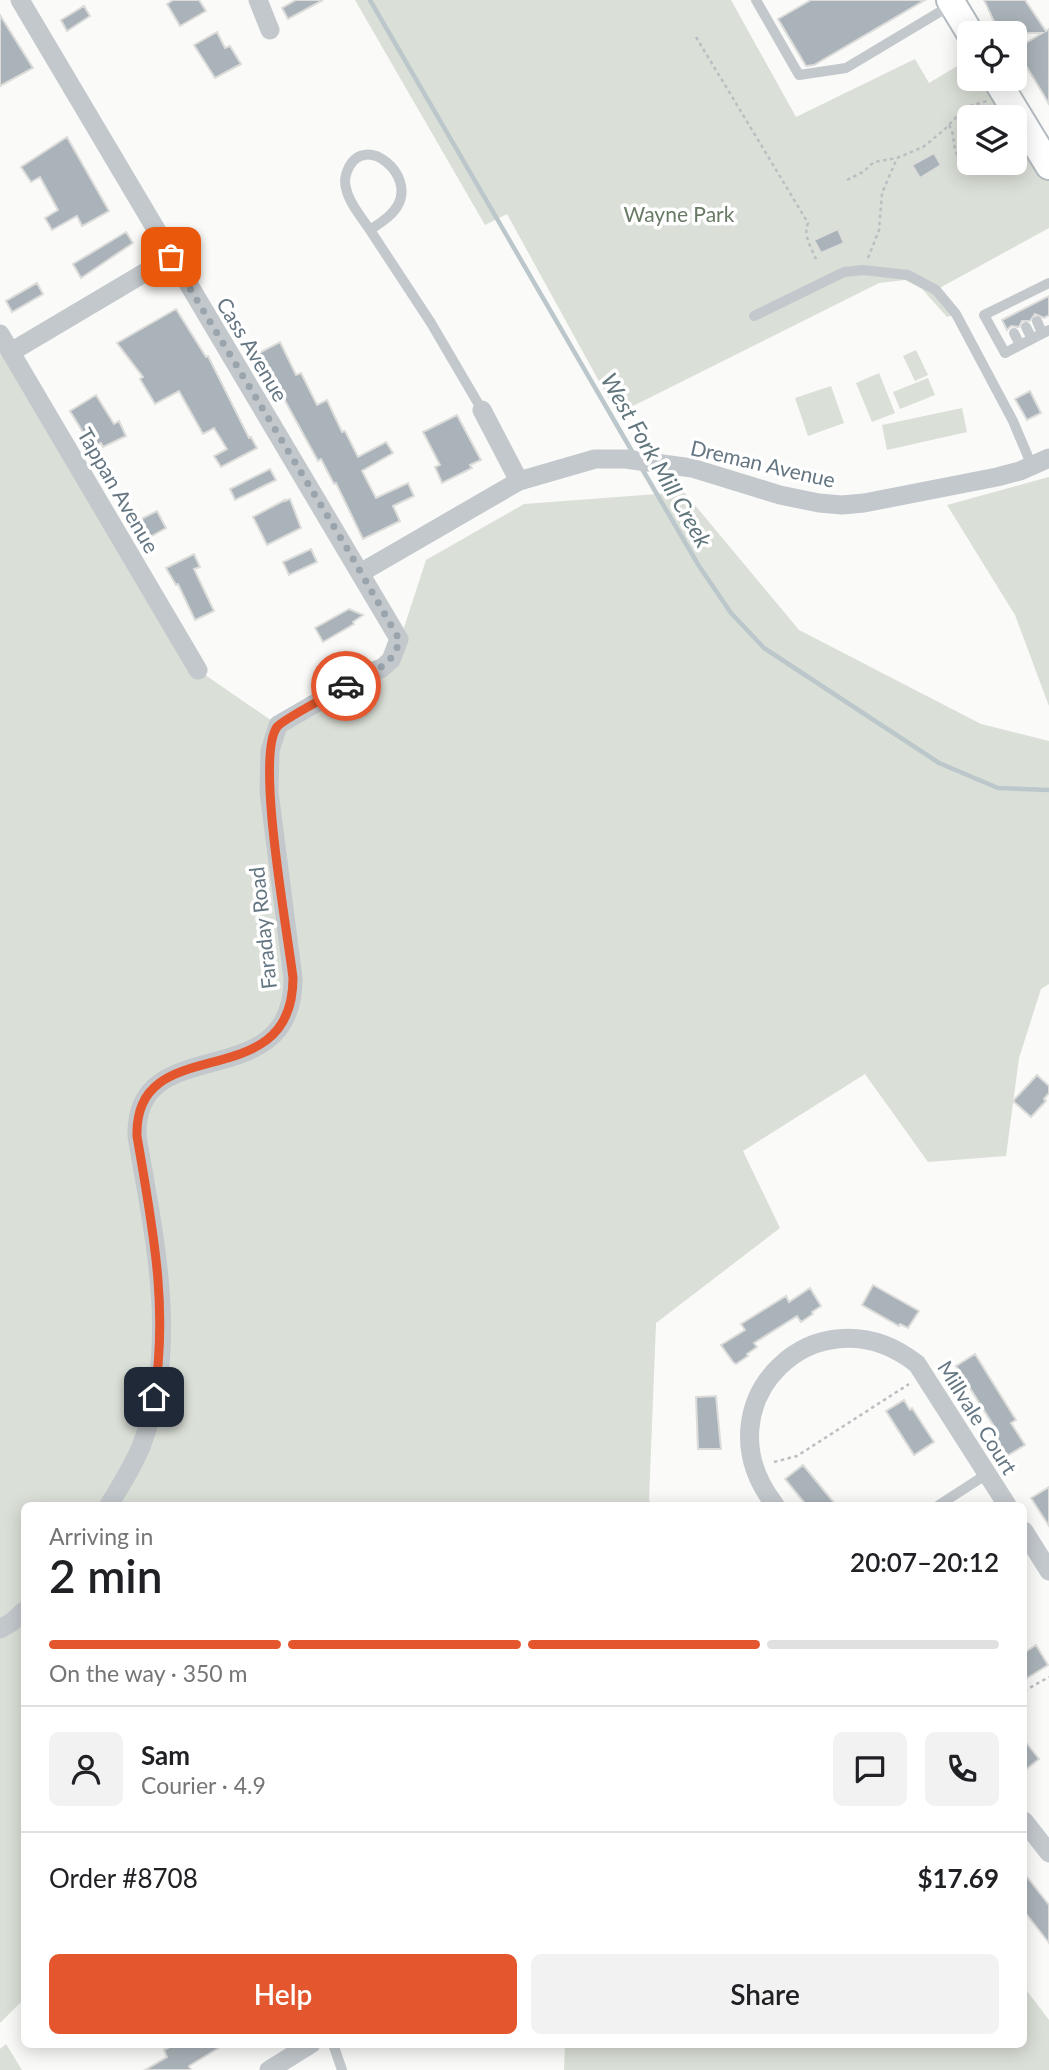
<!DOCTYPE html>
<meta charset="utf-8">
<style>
body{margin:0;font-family:Lato,sans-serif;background:#f2f2f2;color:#202124;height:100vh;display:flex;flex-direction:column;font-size:26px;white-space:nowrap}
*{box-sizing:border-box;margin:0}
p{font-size:23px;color:#757577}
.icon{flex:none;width:38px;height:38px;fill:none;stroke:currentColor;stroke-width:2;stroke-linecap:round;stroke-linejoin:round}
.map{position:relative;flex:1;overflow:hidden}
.sheet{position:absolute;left:21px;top:1502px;width:1006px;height:546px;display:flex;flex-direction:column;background:#fff;border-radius:10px;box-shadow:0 4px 18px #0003}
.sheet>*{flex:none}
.controls{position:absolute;left:957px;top:21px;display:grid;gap:14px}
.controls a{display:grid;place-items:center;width:70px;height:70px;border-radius:10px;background:#fff;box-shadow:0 4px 18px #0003;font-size:35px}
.pin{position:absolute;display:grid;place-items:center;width:60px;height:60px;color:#fff;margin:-30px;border-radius:14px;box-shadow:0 4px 10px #0006}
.courier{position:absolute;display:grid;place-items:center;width:70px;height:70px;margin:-35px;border:5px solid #e4572e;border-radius:50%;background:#fff;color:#222;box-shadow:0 2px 9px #0007}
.headline em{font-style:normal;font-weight:600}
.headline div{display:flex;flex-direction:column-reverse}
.headline{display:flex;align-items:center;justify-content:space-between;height:119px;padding:0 28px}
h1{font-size:46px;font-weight:600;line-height:52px}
.bar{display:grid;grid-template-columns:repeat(4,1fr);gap:10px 7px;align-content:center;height:84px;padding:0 28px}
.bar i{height:9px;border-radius:5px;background:#e0e0e0}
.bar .on{background:#e4572e}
.bar p{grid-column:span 4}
.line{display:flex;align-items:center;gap:18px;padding:0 28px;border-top:2px solid #e0e0e0}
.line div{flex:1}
.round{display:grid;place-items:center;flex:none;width:74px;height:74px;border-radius:10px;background:#f2f2f2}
.button{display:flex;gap:14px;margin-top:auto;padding:14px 28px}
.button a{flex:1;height:80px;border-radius:10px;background:#e4572e;color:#fff;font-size:28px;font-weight:600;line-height:80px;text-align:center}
.button a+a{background:#f2f2f2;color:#202124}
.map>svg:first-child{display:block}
.green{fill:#dadfd7;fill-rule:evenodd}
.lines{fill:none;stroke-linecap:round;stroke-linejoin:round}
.stream{stroke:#bbc7cb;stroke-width:4.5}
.building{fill:#aab3b9;stroke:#dcdcda;stroke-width:2}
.secondary-casing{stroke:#b3babf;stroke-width:30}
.path{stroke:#bbbfc2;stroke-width:2.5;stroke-dasharray:3.5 3.5;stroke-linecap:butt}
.service{stroke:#c3c8cc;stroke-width:10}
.minor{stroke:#c3c8cc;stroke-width:19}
.secondary{stroke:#fff;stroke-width:26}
.done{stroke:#99a4ac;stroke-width:7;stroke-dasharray:0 12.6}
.route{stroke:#e4572e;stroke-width:9}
.labels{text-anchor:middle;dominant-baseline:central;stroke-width:7;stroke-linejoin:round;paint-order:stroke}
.park-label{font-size:21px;fill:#687a64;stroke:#fff}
.street-label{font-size:21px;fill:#657683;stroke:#fff}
.water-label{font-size:23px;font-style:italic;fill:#60757c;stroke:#fff}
</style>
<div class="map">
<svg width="1049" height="2070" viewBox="0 0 1049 2070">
<rect width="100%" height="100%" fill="#fafaf8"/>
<path class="green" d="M355,0H731L796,117L915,59L929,83L969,59L970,79H996L1049,166V228L936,290L956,314L947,317L922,289L905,280L879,283L617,414L507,214L485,225ZM970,117H1015V163H970Z
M916,350L928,375L915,381L903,356Z
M11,352L198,670L278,725L397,649L426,560L524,504L684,492L799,630L981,724L1049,741V984L1041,989L1019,1058L1006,1156L928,1162L865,1074L743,1151L780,1228L656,1323L649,1500L653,1505H24V1999L0,2023V354Z
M879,373L895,413L872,422L856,383Z
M928,378L935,395L900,409L893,392Z
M831,386L844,423L808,436L795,398Z
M962,408L967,432L887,450L882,425Z
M1049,477V706L1015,615L947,505Z
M1024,1987L1049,2020V2070H564L565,2044H1024Z
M6,2044L22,2070H0V2049Z"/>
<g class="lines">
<path class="stream" d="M370,0L633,453
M641,467L699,566L731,613L764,648L939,763L998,788L1049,790"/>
</g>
<path class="building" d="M173,0H199L206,11L180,26L167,4Z
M296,0H323L288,19L282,8Z
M811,0H925L814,65L806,66L778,19Z
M984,0H1025L1046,31L1049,29V104L1016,49L1042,33H1004L1000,26L997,28Z
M84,6L90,16L67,31L61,20Z
M0,15L33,68L0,86Z
M217,32L225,48L230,46L241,64L215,78L194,45Z
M67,137L109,211L82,226L77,216L52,230L45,218L58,210L40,177L31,182L21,167Z
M934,153L941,165L920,178L912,165Z
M838,229L844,243L821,253L814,240Z
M126,232L133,243L81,278L73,264Z
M37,283L43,294L12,312L6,301Z
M1049,296V315L1044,318L1035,314L1030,321H1022L1019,327L1011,326L1007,330L1002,320Z
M176,309L206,357L208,356L249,438L251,437L257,448L221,467L214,456L227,449L214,428L203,434L179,391L155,404L140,379L143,377L117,343Z
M280,342L296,375L301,373L317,405L327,400L342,432L345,431L358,457L386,442L393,453L362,471L376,498L408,483L414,496L393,506L400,521L363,539L336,483L334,484L321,459L318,461L282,395L280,396L264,365L261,366L255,355Z
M1030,391L1041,413L1027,420L1015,399Z
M96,395L114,424L119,421L126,436L103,447L101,443L92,447L70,411Z
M457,415L481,460L470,465L472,468L442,483L435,467L440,465L423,432Z
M270,469L276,480L235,500L230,489Z
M290,499L301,528L267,545L253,517L285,500V501Z
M157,511L166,528L148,538L137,521Z
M311,549L317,562L289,575L283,562Z
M194,554L200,567L194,569L214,611L195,620L178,584L176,585L166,568Z
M349,609L363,615L353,622L354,624L323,642L315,628Z
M1037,1075L1049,1086V1093L1044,1099L1046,1101L1031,1117L1013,1101Z
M873,1285L919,1311L908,1328L900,1324L899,1326L862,1305Z
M810,1288L821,1306L812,1312L813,1314L801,1322L797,1316L754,1343L757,1347L747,1354L748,1356L736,1364L733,1362L721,1345L745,1330L741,1324L786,1296L789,1302Z
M975,1354L1016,1420L1011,1423L1025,1445L1007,1456L991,1435L997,1431L956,1366Z
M716,1396L721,1449H698L696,1397Z
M904,1400L910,1410L912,1408L934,1442L914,1455L886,1411Z
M803,1465L836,1505H806L785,1479Z
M1049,1487V1526L1031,1498Z
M1036,1645L1048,1665L1024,1680V1653Z
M1024,1740L1039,1759L1024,1771Z
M1024,1873L1049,1905V1943L1024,1911Z
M175,2044H225L189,2066L191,2070H145L167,2057L164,2050Z"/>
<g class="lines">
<defs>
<path id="secondary" d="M950,0L970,33
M996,79L1049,166"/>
</defs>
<use href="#secondary" class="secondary-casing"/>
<path class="path" d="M696,37L808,223C803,236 811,247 816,259
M949,125C957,139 950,146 961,160
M847,180L863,172L874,162L897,158L923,147L944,130L966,107L987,101
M868,258L879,230L882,193L897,158
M774,1462L797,1456L909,1384
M1024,1691L1049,1677"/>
<path class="service" d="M756,0L799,75L846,68L953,4
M370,230C380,223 392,216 398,205C415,174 366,134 349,167C346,173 344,181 346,188C349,203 362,218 370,230L431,323L482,410
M1049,283L984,315L1005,353L1049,330
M754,316L844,272L863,270L908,275L936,290L956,314L1013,421L1032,466
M1037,321L1042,333
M1026,327L1032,339
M1014,333L1020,345
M939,1505L987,1474
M333,2044L342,2070"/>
<path class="minor" d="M20,0L399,639L391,660L382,668L366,674L278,725L270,751L269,792L293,978C294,1100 134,1027 137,1136C154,1237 180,1345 142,1444C134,1465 121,1485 109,1505
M258,0L270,30
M0,334L198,670
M11,352L171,257
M482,410L519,481
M362,572L519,481L595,459H625L692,468L780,495L819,503L842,505L864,503L997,477L1020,471L1049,458
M775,1505C696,1404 817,1285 917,1364L1007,1505
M1024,1531L1049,1571
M0,1629L12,1622L24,1611
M1024,1821L1049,1853
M269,2070L311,2044"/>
<use href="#secondary" class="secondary"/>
</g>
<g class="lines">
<path class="done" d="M171,257L348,550L399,639C396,667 367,673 346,686"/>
<path class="route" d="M154,1397C169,1307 152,1225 137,1136C134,1027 293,1100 293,978C288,934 255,757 277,727C283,719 334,693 346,686"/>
</g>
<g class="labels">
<g class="park-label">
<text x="679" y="213">Wayne Park</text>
</g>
<g class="street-label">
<text transform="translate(253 349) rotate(59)">Cass Avenue</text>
<text transform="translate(763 463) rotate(13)">Dreman Avenue</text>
<text transform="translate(119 490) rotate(60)">Tappan Avenue</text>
<text transform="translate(262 928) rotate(-96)">Faraday Road</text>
<text transform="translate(978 1417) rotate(58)">Millvale Court</text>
</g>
<g class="water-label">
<text transform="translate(657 460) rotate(60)">West Fork Mill Creek</text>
</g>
</g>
</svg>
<div class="controls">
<a><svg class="icon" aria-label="locate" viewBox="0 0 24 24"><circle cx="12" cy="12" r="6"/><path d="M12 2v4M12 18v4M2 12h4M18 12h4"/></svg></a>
<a><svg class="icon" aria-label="layers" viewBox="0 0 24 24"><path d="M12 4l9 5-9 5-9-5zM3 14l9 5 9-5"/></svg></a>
</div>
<div class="pin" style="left:171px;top:257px;background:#ea580c"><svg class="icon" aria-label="bag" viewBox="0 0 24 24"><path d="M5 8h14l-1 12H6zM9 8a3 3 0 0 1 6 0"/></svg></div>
<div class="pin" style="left:154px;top:1397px;background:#1f2937"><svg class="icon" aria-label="home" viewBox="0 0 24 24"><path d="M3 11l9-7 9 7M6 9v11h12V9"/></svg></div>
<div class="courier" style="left:346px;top:686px"><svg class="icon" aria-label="car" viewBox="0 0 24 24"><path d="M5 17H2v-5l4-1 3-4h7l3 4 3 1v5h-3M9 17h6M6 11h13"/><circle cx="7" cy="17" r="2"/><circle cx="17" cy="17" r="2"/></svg></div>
<section class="sheet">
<div class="headline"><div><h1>2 min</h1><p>Arriving in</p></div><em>20:07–20:12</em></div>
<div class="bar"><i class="on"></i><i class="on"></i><i class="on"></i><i></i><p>On the way · 350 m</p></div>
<div class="line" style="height:126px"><a class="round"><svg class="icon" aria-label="person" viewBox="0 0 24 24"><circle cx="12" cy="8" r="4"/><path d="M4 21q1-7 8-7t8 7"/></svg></a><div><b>Sam</b><p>Courier · 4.9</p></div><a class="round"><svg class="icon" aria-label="chat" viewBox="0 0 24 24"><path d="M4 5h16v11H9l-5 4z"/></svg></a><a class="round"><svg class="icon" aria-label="phone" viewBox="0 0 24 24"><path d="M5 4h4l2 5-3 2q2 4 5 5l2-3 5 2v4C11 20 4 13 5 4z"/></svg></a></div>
<div class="line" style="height:91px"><div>Order #8708</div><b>$17.69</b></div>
<div class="button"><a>Help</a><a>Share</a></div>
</section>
</div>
